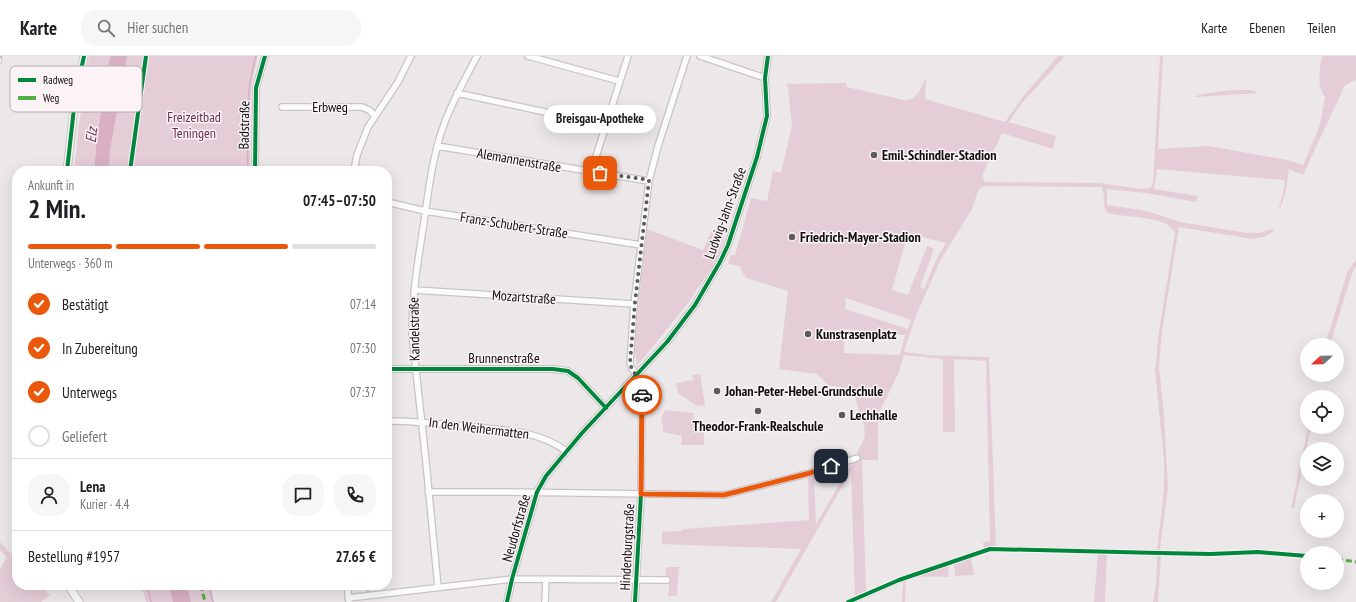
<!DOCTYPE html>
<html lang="de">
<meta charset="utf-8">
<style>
body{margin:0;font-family:"PT Sans Narrow",sans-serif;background:#f6f6f6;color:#202124;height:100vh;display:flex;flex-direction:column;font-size:15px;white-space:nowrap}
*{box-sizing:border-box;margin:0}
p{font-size:13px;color:#757577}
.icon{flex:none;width:22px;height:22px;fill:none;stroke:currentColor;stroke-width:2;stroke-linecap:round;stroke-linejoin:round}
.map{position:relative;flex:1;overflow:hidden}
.drawer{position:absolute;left:12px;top:110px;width:380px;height:424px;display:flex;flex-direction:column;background:#fff;border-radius:16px;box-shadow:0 4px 16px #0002}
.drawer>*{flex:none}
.needle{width:26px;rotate:248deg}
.fabs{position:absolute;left:1300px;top:282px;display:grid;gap:8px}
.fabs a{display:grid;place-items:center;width:44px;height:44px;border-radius:50%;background:#fff;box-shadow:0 4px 16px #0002;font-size:20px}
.pin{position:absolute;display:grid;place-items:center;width:34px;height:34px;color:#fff;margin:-17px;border-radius:8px;box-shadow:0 2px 6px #0006}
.courier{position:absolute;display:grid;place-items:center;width:40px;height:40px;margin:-20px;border:3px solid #ea580c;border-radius:50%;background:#fff;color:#222;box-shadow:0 1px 5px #0007}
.bubble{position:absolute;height:28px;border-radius:14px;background:#fff;box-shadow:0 4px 16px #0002;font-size:13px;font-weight:800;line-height:28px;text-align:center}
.headline em{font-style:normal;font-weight:800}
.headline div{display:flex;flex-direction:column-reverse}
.headline{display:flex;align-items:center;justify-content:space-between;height:68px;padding:0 16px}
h1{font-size:26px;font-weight:800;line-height:30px}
.bar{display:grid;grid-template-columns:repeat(4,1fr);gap:6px 4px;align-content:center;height:48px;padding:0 16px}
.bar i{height:5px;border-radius:3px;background:#e0e0e0}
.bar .current{background:#ea580c}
.bar p{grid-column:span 4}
.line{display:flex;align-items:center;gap:10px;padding:0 16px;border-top:1px solid #e0e0e0}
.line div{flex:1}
.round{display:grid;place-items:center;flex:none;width:42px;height:42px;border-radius:16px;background:#f6f6f6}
ol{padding:0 16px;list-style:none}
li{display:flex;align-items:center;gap:12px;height:44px}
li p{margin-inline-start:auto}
li .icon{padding:4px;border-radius:50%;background:#ea580c;color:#fff;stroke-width:4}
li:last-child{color:#757577}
li i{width:22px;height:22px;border:2px solid #e0e0e0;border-radius:50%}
header{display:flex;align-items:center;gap:24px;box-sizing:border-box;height:56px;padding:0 20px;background:#fff;border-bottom:1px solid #e0e0e0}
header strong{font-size:19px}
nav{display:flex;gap:22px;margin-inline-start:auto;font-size:14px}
.search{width:280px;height:36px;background:#f6f6f6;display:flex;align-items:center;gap:10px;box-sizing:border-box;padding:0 14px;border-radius:16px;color:#757577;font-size:15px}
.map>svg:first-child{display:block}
.green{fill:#e5cdd8;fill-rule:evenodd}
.water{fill:#d8b0c2}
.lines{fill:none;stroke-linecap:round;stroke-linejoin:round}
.stream{stroke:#d8b0c2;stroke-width:1.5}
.minor-casing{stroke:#c8c4c6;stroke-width:8}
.tertiary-casing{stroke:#c8c4c6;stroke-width:9}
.minor{stroke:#fcfbfc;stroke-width:5.5}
.tertiary{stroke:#fcfbfc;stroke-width:7}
.rail-casing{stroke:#c7c7c7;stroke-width:3}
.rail{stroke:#fbf3f6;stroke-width:1.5;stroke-dasharray:4.5;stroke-linecap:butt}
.quiet{stroke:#54b044;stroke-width:3;stroke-dasharray:6 3;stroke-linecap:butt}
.cycleway-casing{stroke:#fbf3f6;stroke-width:6}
.cycleway{stroke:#00873e;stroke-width:4}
.done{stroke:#5d5a5b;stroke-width:4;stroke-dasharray:0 7.2}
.route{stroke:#ea580c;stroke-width:5}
.poi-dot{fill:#5d5a5b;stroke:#fbf3f6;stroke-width:1.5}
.labels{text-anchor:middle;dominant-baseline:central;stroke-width:3;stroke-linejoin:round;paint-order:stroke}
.street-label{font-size:14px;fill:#100e0f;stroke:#fbf3f6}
.park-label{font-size:14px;fill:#6e2c50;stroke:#fbf3f6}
.poi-label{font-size:14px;font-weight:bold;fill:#100e0f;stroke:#fbf3f6;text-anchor:start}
.water-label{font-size:15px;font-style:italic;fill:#743256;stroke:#fbf3f6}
.key{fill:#fbf3f6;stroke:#b4aeb1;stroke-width:1}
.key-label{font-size:11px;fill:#100e0f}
</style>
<header>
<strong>Karte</strong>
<div class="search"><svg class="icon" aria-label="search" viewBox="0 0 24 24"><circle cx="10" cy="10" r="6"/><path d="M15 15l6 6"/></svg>Hier suchen</div>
<nav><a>Karte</a><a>Ebenen</a><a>Teilen</a></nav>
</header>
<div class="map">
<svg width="1356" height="546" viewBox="0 0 1356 546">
<rect width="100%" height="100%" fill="#ece7e9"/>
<path class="green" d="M89,0H110L97,81L94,115H74L79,69Z
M127,0H258L251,30L250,115H109L110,95Z
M1058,0H1065L1022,47L1009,66L1056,80L1053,93L1002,77L984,115L982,120L985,126L1100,127L1140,133L1150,132L1153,127L1160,0H1163L1158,93L1209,90L1288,104L1303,109L1320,69L1325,41C1316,30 1320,12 1322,0H1356V24L1345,29L1303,119L1289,113L1286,134L1280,153L1279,152L1283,137L1285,124L1157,113L1154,133L1198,140L1196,146L1146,137L1107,133V149L1147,155L1180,166L1247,177H1258L1272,173L1275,174L1266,180L1253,183L1179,171L1162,275L1159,310L1164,360L1168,432L1160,493L1163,496H1192V499L1161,500L1158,546H1153L1156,528L1157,501L1156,499L1107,497L1105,546H1094L1098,497L1010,494H994L971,501L974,519L955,520L954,507L948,510L949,521C935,521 920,519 906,524L905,546H902L903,526L857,546H844L855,541L851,415L776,546H771L801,493L662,488V476L682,475L683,473L809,464L808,421L814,419L816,468L852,407L863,385L865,380L864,368L861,364L854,337L851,334L828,329L817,318L779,313L788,235L746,222L739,210L728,208L731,199H735L751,142L767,145L773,115L781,117L792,69L788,31L786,28L846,27L847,31L904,44C918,45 920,33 926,21L925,43L1005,66L1025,38ZM985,130L1101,131C1107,138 1100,149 1108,157C1124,162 1169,159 1175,177L1159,275L1155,315L1164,403V433L1157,495L996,490L989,301L928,299L904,296L915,262L940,205L972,153L978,135L980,132ZM910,178L946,187L937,202L924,233L920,231L934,193L927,190L908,239L892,234L907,180ZM846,242L911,264L908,273L845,253ZM845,273L905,279L900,299L844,297ZM904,299L943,303V376H955L954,303L986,305L990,485L983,486L984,493L899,522L866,536L862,404H878V359L899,316Z
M1233,34H1251L1259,37L1194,41L1202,38Z
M647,173L703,194L711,176L725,182L715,207L688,247L637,310L634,288Z
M1356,203V210L1352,217L1330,289H1325L1347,217Z
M700,318L705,349L697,350L678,337L676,327L693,324L692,319Z
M665,354L693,357L695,376L704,375V389H681L682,380L663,376V368H662V365H661L662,360Z
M1308,371H1311L1294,452H1291Z
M0,486L17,504V529H41L50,539L41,546H0V513L7,501L0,494Z
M666,511H679L677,540H668L670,523L665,522Z
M138,529H169L173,546H146L144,537L139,533Z
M187,529H210L214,546H191Z"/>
<path class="water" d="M110,0H127L110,95L109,115H94L97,81Z
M169,529H187L191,546H173Z"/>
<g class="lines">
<path class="stream" d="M248,115C247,76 245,38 256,0
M147,529L151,546
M209,529L213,546
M359,529L371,537"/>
<defs>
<path id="minor" d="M528,0L619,25
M700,0L765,22
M457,37L605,69
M282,51H362L369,54L375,60
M437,90L649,125
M255,115L256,32L265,0
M354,115L357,99L368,71L398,26L411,0
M591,116L628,0
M387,146L425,155L641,189
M414,234L634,248
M387,313H553L568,315L578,322L606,352
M387,365C416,365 444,368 473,371C506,374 539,375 566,395
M428,436H505L724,439L810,417L857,402
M347,529L349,545
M438,531L426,406L412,278C412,240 418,204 424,166C429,131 433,96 446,63C455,41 466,21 477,0
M348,542L512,523L667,524
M507,546L512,523L537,436L546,420L582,377L667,286L695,249L720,206L728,189L757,101L764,72L767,60L765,22L768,0
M545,546L546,524
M635,546L641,438L642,332C640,322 632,316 630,307L634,248L649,125L658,90L687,0"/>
<path id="tertiary" d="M67,115L75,43L84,0
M68,529L79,546"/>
</defs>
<use href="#minor" class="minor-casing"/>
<use href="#tertiary" class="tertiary-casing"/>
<use href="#minor" class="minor"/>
<use href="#tertiary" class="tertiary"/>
<defs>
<path id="rail" d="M0,7L1,0"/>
</defs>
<use href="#rail" class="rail-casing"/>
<use href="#rail" class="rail"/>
<path class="quiet" d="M1337,503L1356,506
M201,529L205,546"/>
<defs>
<path id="cycleway" d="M67,115L75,43L84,0
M130,115L146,0
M255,115L256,32L265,0
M387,313H553L568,315L578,322L606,352
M507,546L512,523L537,436L546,420L582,377L667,286L695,249L720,206L728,189L757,101L764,72L767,60L765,22L768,0
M635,546L641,438L642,332L641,327L636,319
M848,546L899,524L990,493L1159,497L1211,498L1258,496L1307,500"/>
</defs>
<use href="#cycleway" class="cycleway-casing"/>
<use href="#cycleway" class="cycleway"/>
</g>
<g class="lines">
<path class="done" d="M600,117L649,124L635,246L630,307C634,322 642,320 642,339"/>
<path class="route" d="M642,339L641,438L724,439L810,417L831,410"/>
</g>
<g class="poi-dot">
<circle cx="874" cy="99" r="4"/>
<circle cx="792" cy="181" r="4"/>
<circle cx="808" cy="278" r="4"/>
<circle cx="717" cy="335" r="4"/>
<circle cx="758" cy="355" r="4"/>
<circle cx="842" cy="359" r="4"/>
</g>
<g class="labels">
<g class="street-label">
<text x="330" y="51">Erbweg</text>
<text transform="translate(244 69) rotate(-89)">Badstraße</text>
<text transform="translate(519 104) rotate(10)">Alemannenstraße</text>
<text transform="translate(725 157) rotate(-70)">Ludwig-Jahn-Straße</text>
<text transform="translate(514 169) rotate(9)">Franz-Schubert-Straße</text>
<text transform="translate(524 241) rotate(4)">Mozartstraße</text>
<text transform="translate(414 273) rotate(-91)">Kandelstraße</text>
<text x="504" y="302">Brunnenstraße</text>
<text transform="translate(479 372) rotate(7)">In den Weihermatten</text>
<text transform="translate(516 472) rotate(-74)">Neudorfstraße</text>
<text transform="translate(627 491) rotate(-87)">Hindenburgstraße</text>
</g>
<g class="park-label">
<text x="194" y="61">Freizeitbad<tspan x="194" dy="16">Teningen</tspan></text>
</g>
<g class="poi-label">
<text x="882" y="99">Emil-Schindler-Stadion</text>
<text x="800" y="181">Friedrich-Mayer-Stadion</text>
<text x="816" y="278">Kunstrasenplatz</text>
<text x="725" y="335">Johan-Peter-Hebel-Grundschule</text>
<text x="850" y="359">Lechhalle</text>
<text x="758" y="370" text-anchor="middle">Theodor-Frank-Realschule</text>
</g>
<g class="water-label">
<text transform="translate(91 79) rotate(-84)">Elz</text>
</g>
</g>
<rect x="10" y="10" width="132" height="46" rx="6" class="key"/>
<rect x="18" y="22" width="18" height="4" fill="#00873e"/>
<rect x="18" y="40" width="18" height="4" fill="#54b044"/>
<g class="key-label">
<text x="43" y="28">Radweg</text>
<text x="43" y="46">Weg</text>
</g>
</svg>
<div class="fabs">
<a><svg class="needle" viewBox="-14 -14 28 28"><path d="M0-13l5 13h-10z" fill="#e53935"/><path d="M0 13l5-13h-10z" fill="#757577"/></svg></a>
<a><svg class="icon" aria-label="locate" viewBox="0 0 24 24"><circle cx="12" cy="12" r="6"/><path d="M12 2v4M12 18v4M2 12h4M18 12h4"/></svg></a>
<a><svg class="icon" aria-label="layers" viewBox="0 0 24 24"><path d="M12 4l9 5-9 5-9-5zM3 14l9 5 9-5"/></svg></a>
<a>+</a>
<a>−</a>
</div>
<div class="pin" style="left:600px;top:117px;background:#ea580c"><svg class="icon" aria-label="bag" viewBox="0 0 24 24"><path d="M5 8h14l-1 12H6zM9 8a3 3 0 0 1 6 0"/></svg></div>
<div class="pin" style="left:831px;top:410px;background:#1f2937"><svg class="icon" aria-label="home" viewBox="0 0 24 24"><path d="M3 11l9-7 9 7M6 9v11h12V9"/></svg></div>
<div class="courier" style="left:642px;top:339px"><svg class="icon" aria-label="car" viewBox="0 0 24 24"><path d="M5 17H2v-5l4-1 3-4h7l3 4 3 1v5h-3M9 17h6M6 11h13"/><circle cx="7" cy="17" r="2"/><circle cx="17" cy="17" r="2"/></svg></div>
<div class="bubble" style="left:544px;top:49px;width:112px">Breisgau-Apotheke</div>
<section class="drawer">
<div class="headline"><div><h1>2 Min.</h1><p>Ankunft in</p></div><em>07:45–07:50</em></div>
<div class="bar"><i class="current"></i><i class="current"></i><i class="current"></i><i></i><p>Unterwegs · 360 m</p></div>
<ol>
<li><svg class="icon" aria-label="check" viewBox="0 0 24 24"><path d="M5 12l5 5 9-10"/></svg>Bestätigt<p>07:14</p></li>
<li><svg class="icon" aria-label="check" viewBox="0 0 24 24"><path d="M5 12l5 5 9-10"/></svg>In Zubereitung<p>07:30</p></li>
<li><svg class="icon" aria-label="check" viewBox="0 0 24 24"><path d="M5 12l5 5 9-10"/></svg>Unterwegs<p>07:37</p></li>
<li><i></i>Geliefert</li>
</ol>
<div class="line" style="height:72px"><a class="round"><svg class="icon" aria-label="person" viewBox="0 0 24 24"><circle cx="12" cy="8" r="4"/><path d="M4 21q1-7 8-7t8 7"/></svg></a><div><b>Lena</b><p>Kurier · 4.4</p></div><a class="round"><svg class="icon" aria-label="chat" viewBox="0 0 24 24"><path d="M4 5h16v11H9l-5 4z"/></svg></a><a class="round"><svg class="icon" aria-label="phone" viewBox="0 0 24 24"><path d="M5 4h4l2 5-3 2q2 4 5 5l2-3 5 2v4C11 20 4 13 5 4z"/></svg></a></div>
<div class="line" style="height:52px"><div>Bestellung #1957</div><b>27.65 €</b></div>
</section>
</div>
